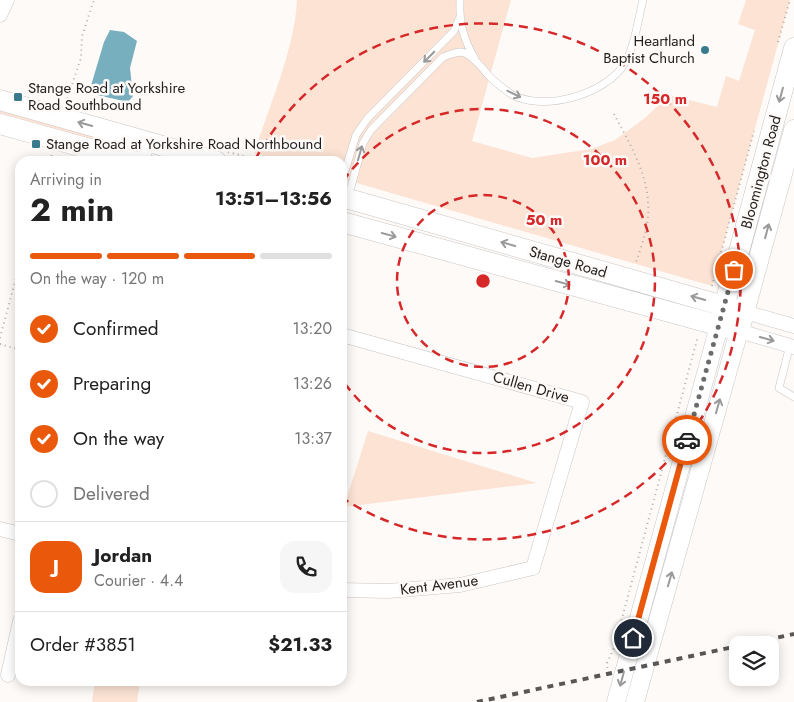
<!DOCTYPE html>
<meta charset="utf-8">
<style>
body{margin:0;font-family:Jost,sans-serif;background:#f6f6f6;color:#222;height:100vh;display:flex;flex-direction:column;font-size:19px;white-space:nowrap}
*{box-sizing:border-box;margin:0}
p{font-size:16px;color:#767676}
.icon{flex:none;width:28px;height:28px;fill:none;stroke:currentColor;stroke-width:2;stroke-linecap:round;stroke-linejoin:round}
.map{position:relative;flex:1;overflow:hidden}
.sheet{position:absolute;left:15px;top:156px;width:332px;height:530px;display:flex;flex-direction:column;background:#fff;border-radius:15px;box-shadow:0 2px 12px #0003}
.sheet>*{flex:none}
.fabs{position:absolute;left:729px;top:636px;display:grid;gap:10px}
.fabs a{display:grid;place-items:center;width:50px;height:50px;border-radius:10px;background:#fff;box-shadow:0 2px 12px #0003;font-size:25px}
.pin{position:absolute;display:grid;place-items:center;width:42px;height:42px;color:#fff;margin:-21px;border:2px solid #fff;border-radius:50%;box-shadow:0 1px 5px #0007}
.courier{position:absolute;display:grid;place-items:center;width:50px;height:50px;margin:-25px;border:4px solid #ea580c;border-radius:50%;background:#fff;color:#222;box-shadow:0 1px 6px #0007}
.summary em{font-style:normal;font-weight:700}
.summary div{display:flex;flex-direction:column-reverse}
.summary{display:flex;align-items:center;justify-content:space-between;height:85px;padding:0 15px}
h1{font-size:32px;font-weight:700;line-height:38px}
.bar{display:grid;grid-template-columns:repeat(4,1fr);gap:8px 5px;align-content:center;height:60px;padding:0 15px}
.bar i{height:6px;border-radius:4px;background:#e0e0e0}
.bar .current{background:#ea580c}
.bar p{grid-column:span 4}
.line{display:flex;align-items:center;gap:12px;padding:0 15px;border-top:1px solid #e0e0e0}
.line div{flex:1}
.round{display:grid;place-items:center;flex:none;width:52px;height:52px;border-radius:15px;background:#f6f6f6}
ol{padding:0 15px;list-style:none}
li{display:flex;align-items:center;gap:15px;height:55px}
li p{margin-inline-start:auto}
li .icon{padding:5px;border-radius:50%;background:#ea580c;color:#fff;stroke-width:4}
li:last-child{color:#767676}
li i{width:28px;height:28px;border:2px solid #e0e0e0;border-radius:50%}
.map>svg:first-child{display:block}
.green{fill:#fce3d4}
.water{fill:#77afbf}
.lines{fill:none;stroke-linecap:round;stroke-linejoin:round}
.service-casing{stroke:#c9c6c5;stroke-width:8}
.minor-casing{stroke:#c9c6c5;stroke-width:15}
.tertiary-casing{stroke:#c9c6c5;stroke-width:19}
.secondary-casing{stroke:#c9c6c5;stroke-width:21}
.path{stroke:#b0adac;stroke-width:2;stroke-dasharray:1 4;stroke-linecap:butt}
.service{stroke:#fff;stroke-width:7}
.minor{stroke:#fff;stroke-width:14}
.tertiary{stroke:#fff;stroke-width:18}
.secondary{stroke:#fff;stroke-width:20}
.rail{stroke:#585756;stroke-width:4;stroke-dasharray:6 6;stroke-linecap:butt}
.oneway{stroke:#9b9a9a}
.done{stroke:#6d6c6a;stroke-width:5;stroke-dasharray:0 9}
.route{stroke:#ea580c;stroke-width:6}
.ring{fill:none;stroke:#d62828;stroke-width:2.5;stroke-dasharray:9 6}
.poi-dot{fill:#397b8d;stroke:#fdfaf8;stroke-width:2}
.labels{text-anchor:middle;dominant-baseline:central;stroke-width:5;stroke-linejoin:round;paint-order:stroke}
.poi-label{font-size:15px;fill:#201f1e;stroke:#fdfaf8;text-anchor:start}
.street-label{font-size:15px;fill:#201f1e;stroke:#fdfaf8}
.centre{fill:#d62828;stroke:#fdfaf8;stroke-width:2.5}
.ring-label{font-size:15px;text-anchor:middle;font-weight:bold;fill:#d62828;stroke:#fdfaf8;stroke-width:5;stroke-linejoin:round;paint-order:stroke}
</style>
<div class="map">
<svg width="794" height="702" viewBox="0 0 794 702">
<rect width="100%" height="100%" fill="#fdfaf8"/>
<path class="green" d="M297,0H511L472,141L532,158L591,149L615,140L645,118L669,95L717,107L726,76L739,81L755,30L738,24L746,0H790L712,286L343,179L342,161H282L254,153C269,107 295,48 297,0Z
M0,107L126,143L124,151L0,116Z
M368,431L537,483L344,507Z
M95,681H140L137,702H92Z"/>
<path class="water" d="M110,30L124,32L137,41L130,68L133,96L128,102L97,95L90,89L104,42Z"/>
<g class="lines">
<defs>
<path id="service" d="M460,0C459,23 463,38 475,59
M342,181L356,135L367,119L454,31L459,19
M344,196L351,187L363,143L371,130L443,57C450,55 458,50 465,53C475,57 483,70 490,77C496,83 504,89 511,94C543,113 607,94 625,63C635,45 638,20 643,0
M790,345L779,388L794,397"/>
<path id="minor" d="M0,15L7,0
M142,161L148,142
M745,312L794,326
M739,331L794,347
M342,335L582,402L533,568L460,585L388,591L342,590
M0,529L20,534
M8,675L20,621"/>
<path id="tertiary" d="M616,702L719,326
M635,702L739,331"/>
<path id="secondary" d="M0,100L216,161
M0,124L133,161
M342,197L745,312
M342,222L739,331L794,130
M721,318L794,48"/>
</defs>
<use href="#service" class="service-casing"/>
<use href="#minor" class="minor-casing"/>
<use href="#tertiary" class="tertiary-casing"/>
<use href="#secondary" class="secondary-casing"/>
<path class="path" d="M778,42L790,0
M66,103L81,58L82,36L94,0
M614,114C631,146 651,179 648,216C647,233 640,250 635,265
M228,152L262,161
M50,161L52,154
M712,286L754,131
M0,338L20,263
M0,344L20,350
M608,673L607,663L614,648L698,336"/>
<use href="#service" class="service"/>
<use href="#minor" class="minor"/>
<use href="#tertiary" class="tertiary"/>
<use href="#secondary" class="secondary"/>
<path class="rail" d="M743,645L794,634
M477,702L738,646"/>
</g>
<defs><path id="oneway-shaft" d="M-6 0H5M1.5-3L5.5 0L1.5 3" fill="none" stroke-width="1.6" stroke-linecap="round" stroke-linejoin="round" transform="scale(1.25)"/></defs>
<g class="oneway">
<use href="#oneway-shaft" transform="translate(429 57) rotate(135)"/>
<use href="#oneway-shaft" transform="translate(514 94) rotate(26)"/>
<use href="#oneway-shaft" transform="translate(781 95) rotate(105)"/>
<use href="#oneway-shaft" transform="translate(85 124) rotate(-164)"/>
<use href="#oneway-shaft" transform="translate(360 153) rotate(-74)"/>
<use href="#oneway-shaft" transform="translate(767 231) rotate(-75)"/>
<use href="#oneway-shaft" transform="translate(389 235) rotate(15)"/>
<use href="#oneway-shaft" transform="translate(508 244) rotate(-164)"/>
<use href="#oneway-shaft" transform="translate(563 283) rotate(15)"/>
<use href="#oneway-shaft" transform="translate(698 298) rotate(-164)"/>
<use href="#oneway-shaft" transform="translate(767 339) rotate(16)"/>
<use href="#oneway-shaft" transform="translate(718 406) rotate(-74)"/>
<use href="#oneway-shaft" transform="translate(670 579) rotate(-74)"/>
<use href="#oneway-shaft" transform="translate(622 679) rotate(105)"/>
</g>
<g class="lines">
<path class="done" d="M687,440L734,270"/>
<path class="route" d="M633,638L687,440"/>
</g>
<g class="ring">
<circle cx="483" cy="281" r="86"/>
<path d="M343 181A172 172 0 1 1 343 381"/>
<path d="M255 160A258 258 0 1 1 344 499"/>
</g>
<g class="poi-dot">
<circle cx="705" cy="50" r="5"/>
<rect x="13" y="92" width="10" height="10" rx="2.5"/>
<rect x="31" y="139" width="10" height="10" rx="2.5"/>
</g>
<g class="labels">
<g class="poi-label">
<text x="695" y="41" text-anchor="end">Heartland<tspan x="695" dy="17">Baptist Church</tspan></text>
<text x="28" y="88">Stange Road at Yorkshire<tspan x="28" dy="17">Road Southbound</tspan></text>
<text x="46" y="144">Stange Road at Yorkshire Road Northbound</text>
</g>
<g class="street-label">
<text transform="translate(761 172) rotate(-75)">Bloomington Road</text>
<text transform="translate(568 262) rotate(16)">Stange Road</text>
<text transform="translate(531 387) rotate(16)">Cullen Drive</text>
<text transform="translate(439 585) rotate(-7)">Kent Avenue</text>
</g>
</g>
<circle cx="483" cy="281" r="8" class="centre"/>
<g class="ring-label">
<text x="665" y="104">150 m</text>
<text x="605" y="165">100 m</text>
<text x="544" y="225">50 m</text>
</g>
</svg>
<div class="fabs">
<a><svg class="icon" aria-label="layers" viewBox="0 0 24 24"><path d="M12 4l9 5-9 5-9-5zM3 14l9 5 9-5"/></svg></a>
</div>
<div class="pin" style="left:734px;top:270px;background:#ea580c"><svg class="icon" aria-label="bag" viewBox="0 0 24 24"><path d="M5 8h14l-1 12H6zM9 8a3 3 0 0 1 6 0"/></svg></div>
<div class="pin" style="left:633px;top:638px;background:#1f2937"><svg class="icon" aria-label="home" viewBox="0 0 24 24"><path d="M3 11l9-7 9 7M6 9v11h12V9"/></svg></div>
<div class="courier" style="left:687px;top:440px"><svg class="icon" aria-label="car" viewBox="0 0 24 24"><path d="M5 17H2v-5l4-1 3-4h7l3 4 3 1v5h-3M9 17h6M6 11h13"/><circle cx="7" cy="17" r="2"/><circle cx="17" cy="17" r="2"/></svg></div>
<section class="sheet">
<div class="summary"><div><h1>2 min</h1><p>Arriving in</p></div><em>13:51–13:56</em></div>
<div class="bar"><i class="current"></i><i class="current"></i><i class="current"></i><i></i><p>On the way · 120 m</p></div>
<ol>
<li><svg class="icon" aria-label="check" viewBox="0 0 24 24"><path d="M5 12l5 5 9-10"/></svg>Confirmed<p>13:20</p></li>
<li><svg class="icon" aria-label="check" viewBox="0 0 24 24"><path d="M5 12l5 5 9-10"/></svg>Preparing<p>13:26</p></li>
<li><svg class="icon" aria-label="check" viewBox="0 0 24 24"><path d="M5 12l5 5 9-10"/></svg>On the way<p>13:37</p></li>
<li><i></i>Delivered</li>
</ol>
<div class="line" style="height:90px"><b class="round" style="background:#ea580c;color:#fff">J</b><div><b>Jordan</b><p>Courier · 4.4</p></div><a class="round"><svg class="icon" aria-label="phone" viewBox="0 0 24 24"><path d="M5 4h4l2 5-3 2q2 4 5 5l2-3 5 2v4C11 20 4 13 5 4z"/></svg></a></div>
<div class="line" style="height:65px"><div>Order #3851</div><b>$21.33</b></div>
</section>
</div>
